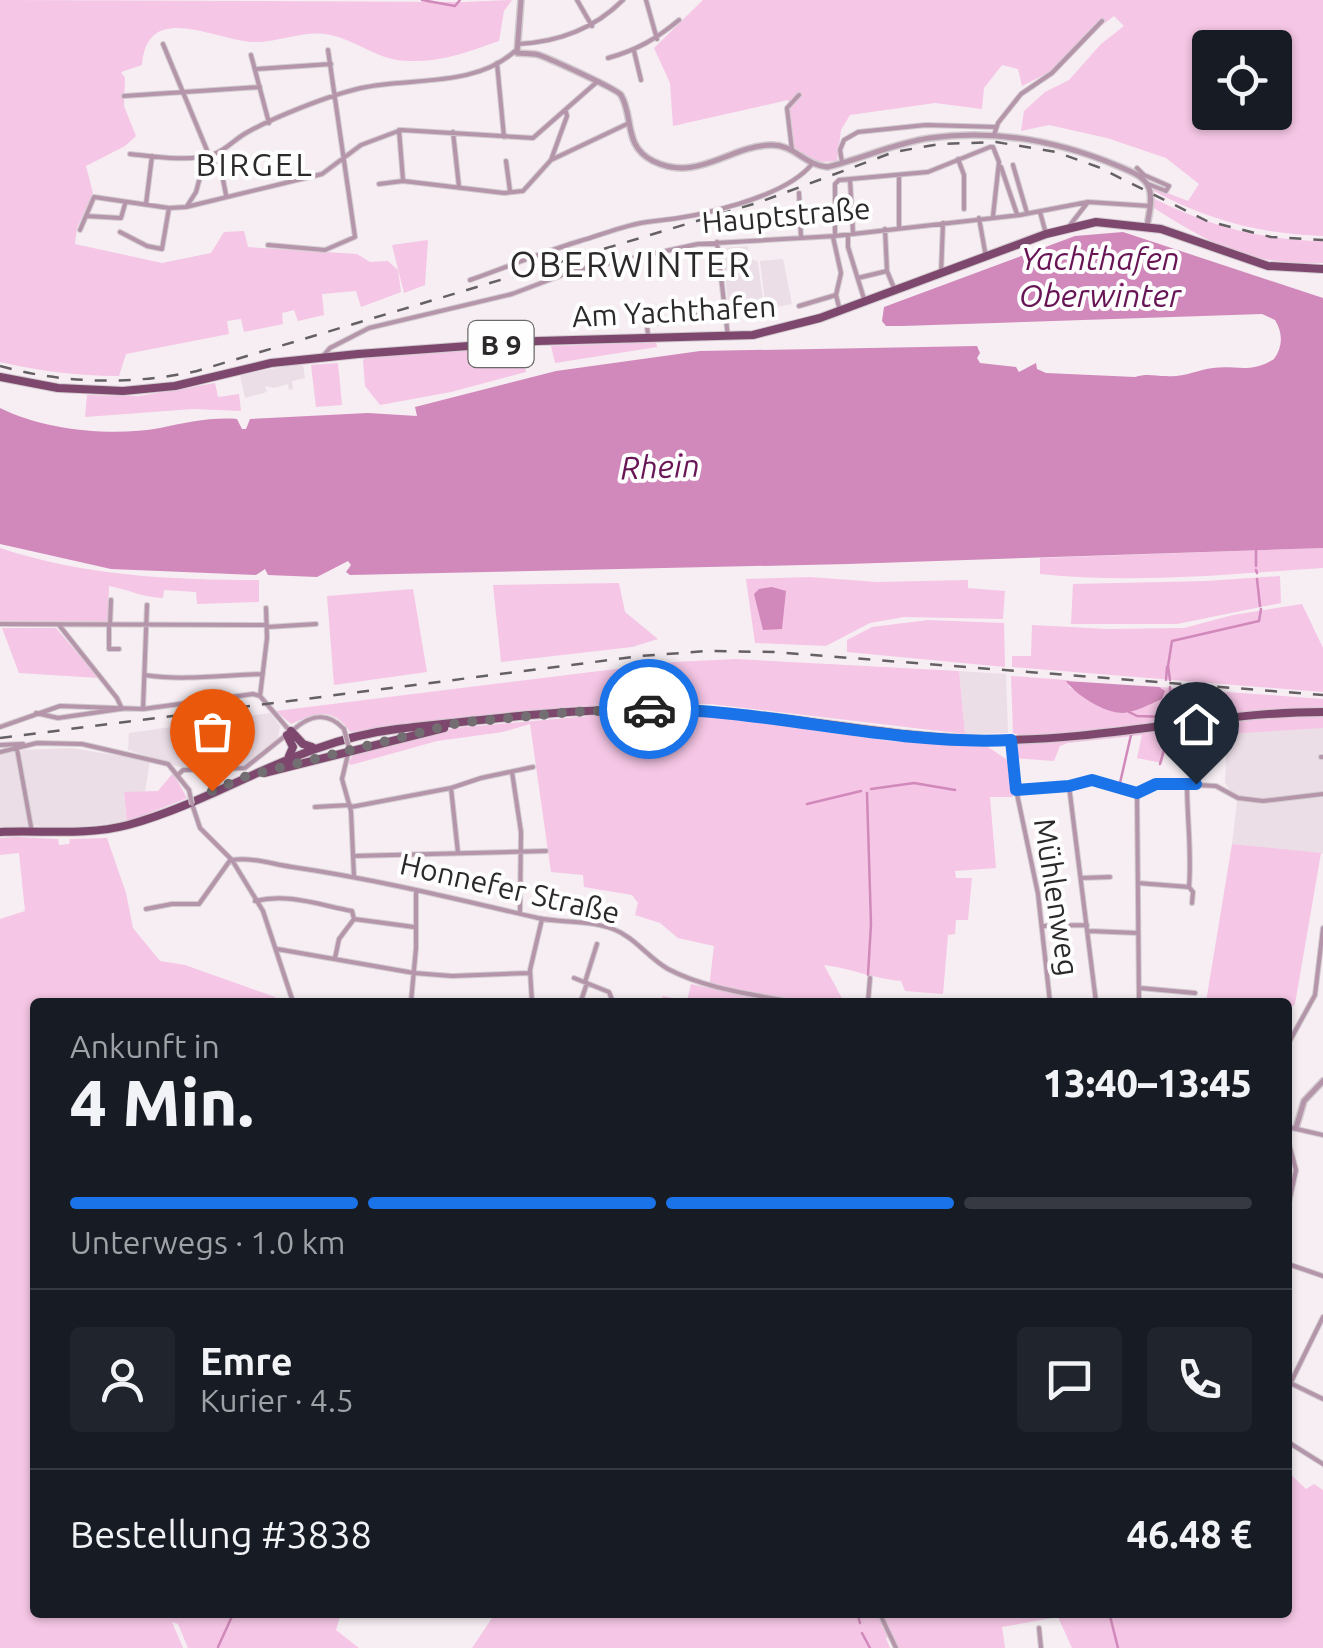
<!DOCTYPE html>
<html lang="de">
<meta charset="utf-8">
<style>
body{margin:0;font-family:Ubuntu,sans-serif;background:#20242c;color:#f1f3f6;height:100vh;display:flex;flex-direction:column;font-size:38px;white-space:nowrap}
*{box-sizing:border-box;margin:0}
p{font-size:32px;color:#9ea1a6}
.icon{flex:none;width:55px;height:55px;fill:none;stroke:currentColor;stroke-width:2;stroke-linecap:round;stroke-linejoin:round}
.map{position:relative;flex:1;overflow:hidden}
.panel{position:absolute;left:30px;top:998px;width:1262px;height:620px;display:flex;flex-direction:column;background:#171b24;border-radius:10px;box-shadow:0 2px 8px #0004}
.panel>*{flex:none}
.controls{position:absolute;left:1192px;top:30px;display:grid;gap:20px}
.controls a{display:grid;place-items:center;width:100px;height:100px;border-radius:10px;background:#171b24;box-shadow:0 2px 8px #0004;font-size:50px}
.pin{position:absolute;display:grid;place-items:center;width:85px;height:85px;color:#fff;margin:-102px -42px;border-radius:50% 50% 50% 0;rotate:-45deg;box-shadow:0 0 10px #0007}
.pin .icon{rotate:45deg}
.courier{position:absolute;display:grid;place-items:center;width:100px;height:100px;margin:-50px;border:8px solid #1a73e8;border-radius:50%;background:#fff;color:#222;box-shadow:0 2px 12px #0007}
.overview em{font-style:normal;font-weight:800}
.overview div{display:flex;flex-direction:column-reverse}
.overview{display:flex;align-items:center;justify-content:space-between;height:170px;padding:0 40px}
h1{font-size:65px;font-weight:800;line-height:75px}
.bar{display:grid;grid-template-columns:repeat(4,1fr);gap:15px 10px;align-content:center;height:120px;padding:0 40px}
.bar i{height:12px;border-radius:8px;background:#363941}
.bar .selected{background:#1a73e8}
.bar p{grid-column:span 4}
.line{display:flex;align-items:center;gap:25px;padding:0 40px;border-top:2px solid #363941}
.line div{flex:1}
.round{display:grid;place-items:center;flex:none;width:105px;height:105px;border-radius:10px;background:#20242c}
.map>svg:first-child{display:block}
.built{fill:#ecdee7}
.green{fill:#f5c6e5;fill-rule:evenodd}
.water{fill:#d089ba}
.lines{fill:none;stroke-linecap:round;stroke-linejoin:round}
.stream{stroke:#d089ba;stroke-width:2.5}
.minor-casing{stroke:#d2cbcf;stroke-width:6}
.tertiary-casing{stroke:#d2cbcf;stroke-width:8}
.primary-casing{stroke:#d2cbcf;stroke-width:10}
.minor{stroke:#b595aa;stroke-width:4}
.tertiary{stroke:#b595aa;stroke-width:5}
.primary{stroke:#7e486e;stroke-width:8}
.rail{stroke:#646063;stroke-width:2.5;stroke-dasharray:12 12;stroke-linecap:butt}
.minor-bridge-casing{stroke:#d2cbcf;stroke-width:6;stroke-linecap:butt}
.minor-bridge{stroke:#b595aa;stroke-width:4}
.done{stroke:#736e71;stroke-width:10;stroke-dasharray:0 18}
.route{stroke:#1a73e8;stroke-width:12}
.labels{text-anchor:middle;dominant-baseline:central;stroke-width:8;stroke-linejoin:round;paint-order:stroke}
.shield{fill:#fefefe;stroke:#6b696a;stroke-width:2.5}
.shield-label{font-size:28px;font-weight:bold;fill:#2c292b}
.street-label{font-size:30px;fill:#2c292b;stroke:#fefefe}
.neighbourhood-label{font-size:32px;letter-spacing:2.5px;fill:#2c292b;stroke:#fefefe}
.water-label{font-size:32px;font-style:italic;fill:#681555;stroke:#fefefe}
.quarter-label{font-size:35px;letter-spacing:2.5px;fill:#2c292b;stroke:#fefefe}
</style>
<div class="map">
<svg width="1323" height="1648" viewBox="0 0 1323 1648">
<rect width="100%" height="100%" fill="#f6eef3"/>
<path class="built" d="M748,246L749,258L758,262L764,308L745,312L743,300L728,301L721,248Z
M783,259L792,304L766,309L760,261Z
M292,365H303L305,378L292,381L293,389L289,390L288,384L274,388L265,386L267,392L245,398L240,375Z
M959,671L1006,674L1008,733L965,734Z
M270,713L280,726L278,739L255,761L242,767H180L128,750L129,733Z
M1298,728H1323V854L1232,844L1237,801L1225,783L1227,733Z
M71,748L150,761L145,792L124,793L127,822L54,829L33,825L20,754L22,750Z
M15,751L29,829H0V754Z"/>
<path class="green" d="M0,0L463,2L512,0L504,11L499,41C468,52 442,62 409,61C378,61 359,41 330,35C306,29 278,43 253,42C213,40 147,0 142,65L121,72L125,78L124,106L136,136L125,146L86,166L93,193L77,228L75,244L162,263L211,253L224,232L244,231L248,247L357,254L370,262L388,261L398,270L401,292L361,307L356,291L322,294L324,315L298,321L294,310L282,313L283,324L244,332L241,319L227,321L229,334L126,354L119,376C78,376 40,371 0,362Z
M703,0H1323V236C1260,234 1207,220 1152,190L1155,188L1188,201L1199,184L1166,158L1107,138L1049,125L1021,131L1024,111L1045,92L1069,80L1101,44L1124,26L1114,16L1087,37L1062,66L1022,86L1018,69L1002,65L984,88L982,109L935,103L850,115L841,130L837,161L818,162L794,149L788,100L673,126L670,83L654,48ZM1210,48H1275V112H1210Z
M1153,198C1208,226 1261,240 1323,241V263C1252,266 1212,245 1154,208Z
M428,240L425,285L404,293L392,245Z
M656,342L657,347L555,363L551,346Z
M521,347L526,372L451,392L380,405L365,386L363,360L366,358Z
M338,363L342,405L316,407L311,365Z
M215,383L218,397L239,394L241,411L193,409L85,417L87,395L139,396Z
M0,548C85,576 171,580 259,580V602L197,604L196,592L164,590L163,598C144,598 127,589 109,586L108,622L0,621Z
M1323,548V568C1229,574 1134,584 1040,574V558Z
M1280,576L1281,603L1177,624H1071L1073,584L1206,581Z
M810,577L877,582L968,580V588L1005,591L1003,619L904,617L870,623L826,646L755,643L746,579Z
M619,583L625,612L658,639L632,647L501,662L493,585Z
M413,589L427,672L334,685L327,596Z
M1302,604L1323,648V692L1012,667V656H1031L1032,625L1107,629L1184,628L1233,615Z
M928,620L1004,623L1005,667L847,652V640L872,627Z
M2,628H56L99,678L19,673Z
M736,659L959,671L965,734L710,704L646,703L571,707L350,732C332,705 315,714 291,724L276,711L673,662Z
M1011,676L1323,699V709C1222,710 1123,729 1022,736L1013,733ZM1069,680L1159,687L1114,712L1069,687Z
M600,715H708L890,741L988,747L1009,761L1013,797H990L996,868L955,871L956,878H972L968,920H956L955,934L948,935L943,994L905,991L901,981C874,979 850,968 824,965L844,1002L793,1000L792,1002H660L663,996L687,1001L691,984L709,988L714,946L678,938L660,923L635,915L638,903L632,895L584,887L583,875L551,872L530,724L503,732L437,741L351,765L348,763L353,755L361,751L455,728Z
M1323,715V728L1210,735L1208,763L1187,761L1185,739L1168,741L1162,763L1137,758L1142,735L1068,743L1060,746L1054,761L1013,758L1016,743L1229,721Z
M173,773L187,798L127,822L124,792L158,791Z
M17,837L58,839L59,845L69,844L70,839L107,838L126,893L133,928L160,961L185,965L275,997L278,1002H35V1612L341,1613L336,1630L359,1648H188L178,1624L172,1622L183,1648H0V919L25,911L19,853L0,855V838Z
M1232,844L1321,853L1295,1004L1288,1012V1002H1206Z
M1288,1472L1306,1489L1314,1484L1323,1490V1648H1072L1058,1617L1002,1627L1005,1648H894L888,1637L886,1638L890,1648H472L496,1612H1288Z"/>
<path class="water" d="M1123,232L1323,298V548L848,564L350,575L346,572L351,565L348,561L317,577L268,575L265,569L256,575L111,569L0,544V408C43,430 112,437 160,428C185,423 211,417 237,419L242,429H246L250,419L368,413L417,416L415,407L556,371L700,351L977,346L980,353L977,358L980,363L1016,367L1019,372L1036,363L1037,369L1046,373L1135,377C1147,373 1154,376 1166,376C1182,378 1197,370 1213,368C1237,365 1250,374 1274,359C1283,347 1283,333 1275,320L1262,314L902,326H886L882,321L884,307L1075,236Z
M772,587L786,591L782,629L763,630L754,594L759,589Z
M1066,681L1159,687L1165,691L1162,699C1150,704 1136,712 1123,713C1104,713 1076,695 1066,681Z"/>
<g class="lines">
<path class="stream" d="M422,0L455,6L460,0
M1256,547V566
M1256,570L1257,573
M1257,579L1260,606
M1166,680L1167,667
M1170,680L1168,666L1172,641L1259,621L1261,609
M1170,687L1171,720
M1129,712L1137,716L1168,717
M1160,764L1170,729
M1120,783L1131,735
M871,789L914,783L955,790
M867,793L871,924L868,975
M807,804L861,791
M857,1612L860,1623
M1109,1612L1118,1648
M862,1633L870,1648
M218,1647L234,1612"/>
<defs>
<path id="minor" d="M577,0L592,26
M646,0L657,39
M163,44L209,155L221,169L226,195
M518,44C559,42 594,29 623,0
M634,51L641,80
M251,55L269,123
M608,58C637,50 656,39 679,20
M497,63L504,137
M257,69L331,64
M124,96L260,87
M399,130L403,180
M453,132L459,187
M994,135L998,123L1021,94L1052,73L1102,21
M792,150L787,108L799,95
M130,154C157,157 188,162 214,154C226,150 235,139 246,133C274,117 330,95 361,88C411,77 474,88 515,51
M958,159L964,175V209
M551,160L627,124
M506,161L510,191
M842,162L840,150L844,140L858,132L926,125L996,127
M1013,165L1027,213
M1001,167L1017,214
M1137,168L1144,175L1169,186
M850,179L853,233
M379,184L403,181L504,193L523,191L551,160L567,116L566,112
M1148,184L1166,191L1169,186
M799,193L801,238
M146,204L152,156
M187,206L196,192L206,155
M1040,212L1046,234
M86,216L121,218L125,204
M979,218L986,257
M1070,225L1088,202
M899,228V177
M885,229L887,271L894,288
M80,230L94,197L169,208L186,207L322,174L361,145L401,130L533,138L598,81
M120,232L147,246L162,249L169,208
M848,235V247L865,302
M835,236V184L839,180L928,172L990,147H993L999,162L993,216
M833,237L841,273L836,295L840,311
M717,242L728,337
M268,245L325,250L355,237L328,50
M941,274L943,223
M858,278L887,271
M470,280C507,267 543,252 580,241C604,234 630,223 655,221C697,217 785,198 812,164
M799,306L836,295
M648,335L647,326L650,324L726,310
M323,356L330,348L369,328L512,294L573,271L698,244L835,236L1020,215L1088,202L1150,206
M0,624L267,625
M109,624V649H119
M110,624L111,600
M59,625L117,698L122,709
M267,627L316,624
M145,675C184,681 223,675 263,674
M260,696L267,638L266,608
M143,709L147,605
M36,713L58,718L120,709
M0,727L60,706L143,709L253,694L260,696L289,730
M293,730C310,715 327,711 344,729
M1011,741L1013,775L1038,894L1050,1002
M0,745L23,744
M17,749L32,832
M0,752L37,743L82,744L168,764L189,790
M348,754L342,779L351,811L354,877
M1321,757H1323
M512,772L521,832L520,911
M179,774L183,770L245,768L285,736
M1069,786L1096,1002
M451,788L458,853
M1016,789L1069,786L1093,780L1137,793L1161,783L1216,786L1238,798L1263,801L1323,794
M1137,793L1139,1002
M192,804L200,828L232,860L263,911L293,1002
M315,807L350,805
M351,807L451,788L481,778L533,767
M353,856L546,851
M232,860C253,857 271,864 292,867C375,879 456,899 538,918C562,923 589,920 613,929C635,937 648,958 668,969C706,989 751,994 793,1002
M1081,878L1110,877
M1138,883L1189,887C1192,853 1187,819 1187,784
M1189,887L1193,892L1192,903
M255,901C289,893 319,905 352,911L354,919
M146,909L172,904H199L231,859
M1042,926L1087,925
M1088,931L1138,933
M277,949L414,973L452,976L530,973
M335,958L339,939L354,919L414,927
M574,978L609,992L613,1002
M585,982L597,944
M1140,988L1195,993
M581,1001L587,983
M411,1002L416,948V890
M532,1002L530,970L542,919
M868,1002L870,978
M1288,1044L1315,995L1323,928
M1288,1127L1323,1135
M1288,1140L1296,1170L1288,1207
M1288,1264L1323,1276
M1288,1382L1323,1399
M1290,1384L1323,1317
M1288,1442L1323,1464
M879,1612L896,1648
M1039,1628L1041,1648"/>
<path id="tertiary" d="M521,0L517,53C524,54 532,53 539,55C550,59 617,89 621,95C634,117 623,146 653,161C697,183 729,146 771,145C793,144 805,165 827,167C862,159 894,143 930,138C995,129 1058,141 1118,166C1129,171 1144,175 1149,188C1153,199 1149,215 1147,226
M1296,1128L1304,1101L1323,1081"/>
<path id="primary" d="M0,377L58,388L123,391L175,386L271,363L358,354L538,341L753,335L820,318L1046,234L1096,222L1161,229L1268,266L1323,269
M291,731L303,744L312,747
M287,735L293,747L289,756
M264,773L444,728
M0,832C43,830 86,836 128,825C222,799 296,741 397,729C505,717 614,703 721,712C814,719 906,740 999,740C1108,740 1214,712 1323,712"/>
</defs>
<use href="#minor" class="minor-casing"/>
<use href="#tertiary" class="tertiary-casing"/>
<use href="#primary" class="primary-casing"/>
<use href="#minor" class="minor"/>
<use href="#tertiary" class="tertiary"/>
<use href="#primary" class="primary"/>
<path class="rail" d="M0,366C64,384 132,385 197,371L760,202L894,152L940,144L996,142L1056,152L1098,167L1207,221L1271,237L1323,240
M0,738L641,656L707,651L774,652L1323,695"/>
<defs>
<path id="minor-bridge" d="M344,729L349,748
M189,790L192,804"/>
</defs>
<use href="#minor-bridge" class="minor-bridge-casing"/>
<use href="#minor-bridge" class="minor-bridge"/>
</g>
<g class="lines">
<path class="done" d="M212,791L247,776L458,723L572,712L649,709"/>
<path class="route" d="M649,709C770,709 890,746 1011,740L1016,790L1069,786L1092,780L1137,793L1156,784H1196"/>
</g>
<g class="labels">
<rect class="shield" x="468.5" y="321" width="65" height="46" rx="8"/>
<g class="shield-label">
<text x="501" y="344">B 9</text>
</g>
<g class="street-label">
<text transform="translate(786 215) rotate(-5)">Hauptstraße</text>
<text transform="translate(674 311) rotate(-3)">Am Yachthafen</text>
<text transform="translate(510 888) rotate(13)">Honnefer Straße</text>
<text transform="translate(1057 897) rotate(81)">Mühlenweg</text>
</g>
<g class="neighbourhood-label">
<text x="255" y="164">BIRGEL</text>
</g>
<g class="water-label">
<text x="1100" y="258">Yachthafen<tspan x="1100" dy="37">Oberwinter</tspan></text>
<text transform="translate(660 466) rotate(-2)">Rhein</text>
</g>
<g class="quarter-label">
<text x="631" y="264">OBERWINTER</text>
</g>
</g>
</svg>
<div class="controls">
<a><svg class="icon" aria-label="locate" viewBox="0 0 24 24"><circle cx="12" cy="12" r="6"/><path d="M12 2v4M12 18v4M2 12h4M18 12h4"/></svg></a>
</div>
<div class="pin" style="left:212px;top:791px;background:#ea580c"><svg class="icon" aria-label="bag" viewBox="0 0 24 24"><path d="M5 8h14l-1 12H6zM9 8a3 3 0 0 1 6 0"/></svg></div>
<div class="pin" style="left:1196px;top:784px;background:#1f2937"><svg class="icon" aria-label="home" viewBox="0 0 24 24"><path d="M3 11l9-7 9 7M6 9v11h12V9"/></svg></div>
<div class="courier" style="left:649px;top:709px"><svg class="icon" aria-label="car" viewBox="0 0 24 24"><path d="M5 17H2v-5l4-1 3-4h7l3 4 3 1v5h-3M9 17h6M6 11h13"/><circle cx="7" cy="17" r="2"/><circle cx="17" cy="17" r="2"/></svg></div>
<section class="panel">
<div class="overview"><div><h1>4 Min.</h1><p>Ankunft in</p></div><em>13:40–13:45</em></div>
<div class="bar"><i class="selected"></i><i class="selected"></i><i class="selected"></i><i></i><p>Unterwegs · 1.0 km</p></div>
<div class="line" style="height:180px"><a class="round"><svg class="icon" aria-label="person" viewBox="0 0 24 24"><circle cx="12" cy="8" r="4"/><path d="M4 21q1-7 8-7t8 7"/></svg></a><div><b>Emre</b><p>Kurier · 4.5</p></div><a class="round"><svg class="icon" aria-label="chat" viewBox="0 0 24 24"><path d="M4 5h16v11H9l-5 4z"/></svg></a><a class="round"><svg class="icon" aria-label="phone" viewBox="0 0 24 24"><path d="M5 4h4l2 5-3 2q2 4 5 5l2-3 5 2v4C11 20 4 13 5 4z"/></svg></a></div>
<div class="line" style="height:130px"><div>Bestellung #3838</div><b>46.48 €</b></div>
</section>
</div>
